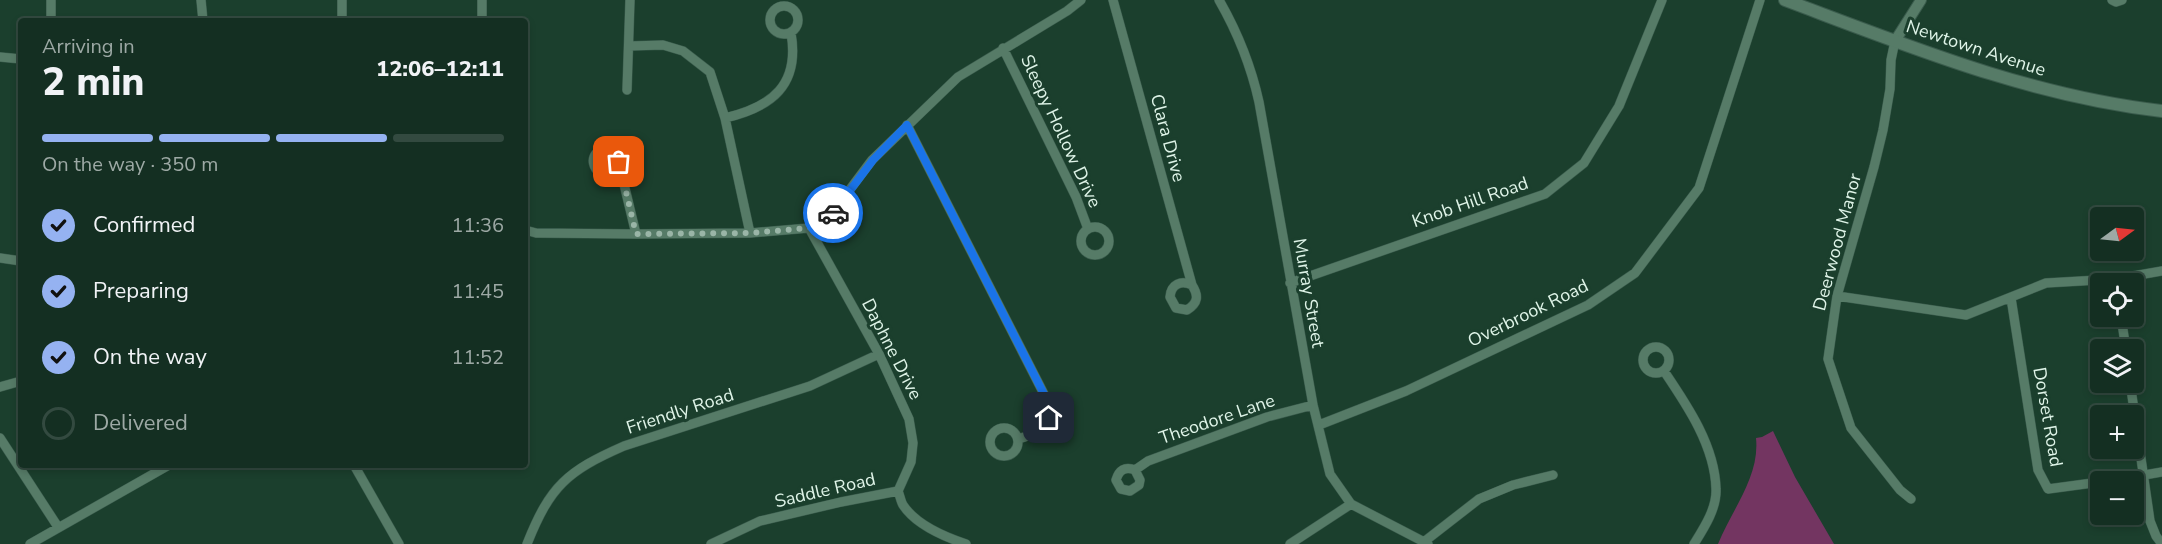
<!DOCTYPE html>
<meta charset="utf-8">
<style>
body{margin:0;font-family:"Nunito Sans",sans-serif;background:#213b2f;color:#f1f3f6;height:100vh;display:flex;flex-direction:column;font-size:22px;white-space:nowrap}
*{box-sizing:border-box;margin:0}
p{font-size:20px;color:#9da9a5}
.icon{flex:none;width:33px;height:33px;fill:none;stroke:currentColor;stroke-width:2;stroke-linecap:round;stroke-linejoin:round}
.map{position:relative;flex:1;overflow:hidden}
.side{position:absolute;left:18px;top:18px;width:510px;height:450px;display:flex;flex-direction:column;background:#142f22;border-radius:6px;box-shadow:0 3px 9px #0003,0 0 0 2px #334a40}
.side>*{flex:none}
.needle{width:39px;rotate:75deg}
.tools{position:absolute;left:2090px;top:207px;display:grid;gap:12px}
.tools a{display:grid;place-items:center;width:54px;height:54px;border-radius:6px;background:#142f22;box-shadow:0 3px 9px #0003,0 0 0 2px #334a40;font-size:30px}
.pin{position:absolute;display:grid;place-items:center;width:51px;height:51px;color:#fff;margin:-26px;border-radius:12px;box-shadow:0 3px 9px #0006}
.courier{position:absolute;display:grid;place-items:center;width:60px;height:60px;margin:-30px;border:4px solid #1a73e8;border-radius:50%;background:#fff;color:#222;box-shadow:0 2px 8px #0007}
.headline em{font-style:normal;font-weight:800}
.headline div{display:flex;flex-direction:column-reverse}
.headline{display:flex;align-items:center;justify-content:space-between;height:102px;padding:0 24px}
h1{font-size:39px;font-weight:800;line-height:45px}
.bar{display:grid;grid-template-columns:repeat(4,1fr);gap:9px 6px;align-content:center;height:72px;padding:0 24px}
.bar i{height:8px;border-radius:4px;background:#334a40}
.bar .on{background:#95b2f1}
.bar p{grid-column:span 4}
ol{padding:0 24px;list-style:none}
li{display:flex;align-items:center;gap:18px;height:66px}
li p{margin-inline-start:auto}
li .icon{padding:6px;border-radius:50%;background:#95b2f1;color:#111;stroke-width:4}
li:last-child{color:#9da9a5}
li i{width:33px;height:33px;border:3px solid #334a40;border-radius:50%}
.map>svg:first-child{display:block}
.green{fill:#733561}
.lines{fill:none;stroke-linecap:round;stroke-linejoin:round}
.minor-casing{stroke:#3a5b4c;stroke-width:10}
.tertiary-casing{stroke:#3a5b4c;stroke-width:12}
.secondary-casing{stroke:#3a5b4c;stroke-width:14}
.minor{stroke:#567b67;stroke-width:9}
.tertiary{stroke:#567b67;stroke-width:10}
.secondary{stroke:#567b67;stroke-width:12}
.done{stroke:#9ab5a7;stroke-width:6;stroke-dasharray:0 10.8}
.route{stroke:#1a73e8;stroke-width:8}
.labels{text-anchor:middle;dominant-baseline:central;stroke-width:6;stroke-linejoin:round;paint-order:stroke}
.street-label{font-size:18px;fill:#dff4e8;stroke:#1b3f2d}
</style>
<div class="map">
<svg width="2162" height="544" viewBox="0 0 2162 544">
<rect width="100%" height="100%" fill="#1b3f2d"/>
<path class="green" d="M1773,431L1795,477L1834,544H1718C1732,509 1760,477 1756,438L1762,437Z"/>
<g class="lines">
<defs>
<path id="minor" d="M51,0V21
M201,0L203,21
M342,0V21
M482,0V21
M1113,0L1192,285C1199,296 1198,303 1187,310L1176,308L1170,297C1171,284 1181,280 1192,285
M1219,0C1238,33 1251,66 1259,102L1313,405L1330,474L1351,504L1428,544
M2112,0L2116,2L2122,0
M770 20a14 14 0 1 1 28 0a14 14 0 1 1-28 0Z
M1895,41L1891,60L1890,89L1883,130L1874,167L1837,296L1828,359L1851,428L1900,490L1911,499
M629,46L663,45L683,51L710,72L725,118L750,233
M1003,48L1076,197L1088,229
M0,57L21,59
M627,90L630,0
M725,118C772,107 800,85 791,33
M907,125L1047,400C1054,427 1041,432 1018,439
M619,167L613,173L601,174C583,161 600,139 617,155L636,234
M1081 241a14 14 0 1 1 28 0a14 14 0 1 1-28 0Z
M809,228L879,354L909,419L913,443L911,462L898,491
M525,230L536,233L636,234L750,233L809,228L830,216L872,160L958,77L1067,11L1081,0
M0,258L21,261
M1290,283L1545,194L1584,163L1619,106L1662,0
M1837,296L1966,315L2046,283L2116,279L2162,271
M2011,298L2038,470L2048,489L2100,482
M2121,316L2126,350
M1643 360a13 13 0 1 1 26 0a13 13 0 1 1-26 0Z
M1664,371C1687,405 1715,446 1716,489C1717,508 1704,528 1694,544
M2130,382L2150,521L2156,536L2162,544
M0,387L21,381
M1319,425L1406,391L1588,305L1635,273L1699,188L1760,0
M990 442a14 14 0 1 1 28 0a14 14 0 1 1-28 0Z
M0,438L58,527
M354,465L399,544
M1135,470L1140,480L1139,485L1130,491L1121,489L1116,480C1119,470 1125,466 1135,470L1148,461L1267,417L1313,405
M2105,482L2162,472
M898,491C900,496 901,502 903,505C916,525 945,537 966,544
M1425,541L1479,499L1513,485L1553,475
M30,544L169,465
M527,544C550,486 567,471 624,446L810,386L879,354
M711,544L760,521L841,502L898,491
M1290,544L1351,504"/>
<path id="tertiary" d="M1895,41L1921,0"/>
<path id="secondary" d="M1785,0C1908,46 2030,96 2162,111"/>
</defs>
<use href="#minor" class="minor-casing"/>
<use href="#tertiary" class="tertiary-casing"/>
<use href="#secondary" class="secondary-casing"/>
<use href="#minor" class="minor"/>
<use href="#tertiary" class="tertiary"/>
<use href="#secondary" class="secondary"/>
</g>
<g class="lines">
<path class="done" d="M619,162L636,234L750,233L809,228L830,216L833,213"/>
<path class="route" d="M833,213L873,160L907,125L1047,400L1050,410L1049,418"/>
</g>
<g class="labels">
<g class="street-label">
<text transform="translate(1976 48) rotate(18)">Newtown Avenue</text>
<text transform="translate(1061 131) rotate(65)">Sleepy Hollow Drive</text>
<text transform="translate(1168 138) rotate(75)">Clara Drive</text>
<text transform="translate(1470 202) rotate(-19)">Knob Hill Road</text>
<text transform="translate(1837 242) rotate(-75)">Deerwood Manor</text>
<text transform="translate(1309 293) rotate(80)">Murray Street</text>
<text transform="translate(1528 313) rotate(-26)">Overbrook Road</text>
<text transform="translate(892 349) rotate(63)">Daphne Drive</text>
<text transform="translate(680 411) rotate(-18)">Friendly Road</text>
<text transform="translate(2048 417) rotate(80)">Dorset Road</text>
<text transform="translate(1217 419) rotate(-19)">Theodore Lane</text>
<text transform="translate(825 490) rotate(-13)">Saddle Road</text>
</g>
</g>
</svg>
<div class="tools">
<a><svg class="needle" viewBox="-14 -14 28 28"><path d="M0-13l5 13h-10z" fill="#e53935"/><path d="M0 13l5-13h-10z" fill="#9da9a5"/></svg></a>
<a><svg class="icon" aria-label="locate" viewBox="0 0 24 24"><circle cx="12" cy="12" r="6"/><path d="M12 2v4M12 18v4M2 12h4M18 12h4"/></svg></a>
<a><svg class="icon" aria-label="layers" viewBox="0 0 24 24"><path d="M12 4l9 5-9 5-9-5zM3 14l9 5 9-5"/></svg></a>
<a>+</a>
<a>−</a>
</div>
<div class="pin" style="left:619px;top:162px;background:#ea580c"><svg class="icon" aria-label="bag" viewBox="0 0 24 24"><path d="M5 8h14l-1 12H6zM9 8a3 3 0 0 1 6 0"/></svg></div>
<div class="pin" style="left:1049px;top:418px;background:#1f2937"><svg class="icon" aria-label="home" viewBox="0 0 24 24"><path d="M3 11l9-7 9 7M6 9v11h12V9"/></svg></div>
<div class="courier" style="left:833px;top:213px"><svg class="icon" aria-label="car" viewBox="0 0 24 24"><path d="M5 17H2v-5l4-1 3-4h7l3 4 3 1v5h-3M9 17h6M6 11h13"/><circle cx="7" cy="17" r="2"/><circle cx="17" cy="17" r="2"/></svg></div>
<section class="side">
<div class="headline"><div><h1>2 min</h1><p>Arriving in</p></div><em>12:06–12:11</em></div>
<div class="bar"><i class="on"></i><i class="on"></i><i class="on"></i><i></i><p>On the way · 350 m</p></div>
<ol>
<li><svg class="icon" aria-label="check" viewBox="0 0 24 24"><path d="M5 12l5 5 9-10"/></svg>Confirmed<p>11:36</p></li>
<li><svg class="icon" aria-label="check" viewBox="0 0 24 24"><path d="M5 12l5 5 9-10"/></svg>Preparing<p>11:45</p></li>
<li><svg class="icon" aria-label="check" viewBox="0 0 24 24"><path d="M5 12l5 5 9-10"/></svg>On the way<p>11:52</p></li>
<li><i></i>Delivered</li>
</ol>
</section>
</div>
